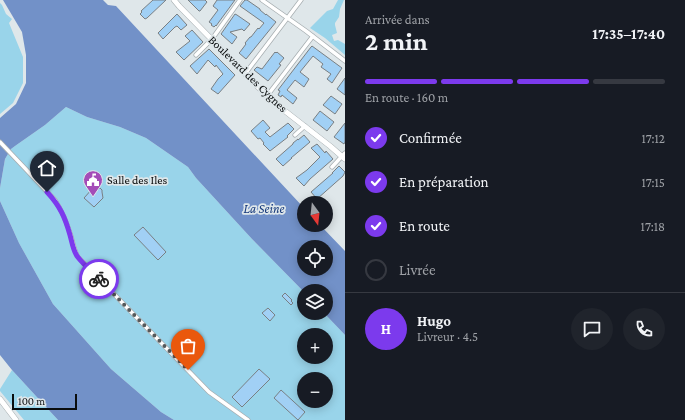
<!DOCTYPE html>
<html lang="fr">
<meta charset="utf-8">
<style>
body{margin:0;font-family:"Crimson Pro",serif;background:#20242c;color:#f1f3f6;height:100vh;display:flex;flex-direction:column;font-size:15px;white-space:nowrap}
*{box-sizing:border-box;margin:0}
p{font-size:13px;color:#9ea1a6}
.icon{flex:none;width:22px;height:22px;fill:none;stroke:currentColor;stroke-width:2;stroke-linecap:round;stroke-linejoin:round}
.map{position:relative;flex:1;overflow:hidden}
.drawer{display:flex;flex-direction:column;background:#171b24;width:340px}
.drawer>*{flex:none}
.needle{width:26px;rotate:165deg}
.tools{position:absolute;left:297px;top:196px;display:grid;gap:8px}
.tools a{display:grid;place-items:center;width:36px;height:36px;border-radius:50%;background:#171b24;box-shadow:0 2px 10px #0003;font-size:20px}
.scale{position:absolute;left:12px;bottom:10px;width:65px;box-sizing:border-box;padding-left:4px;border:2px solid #0a0d0e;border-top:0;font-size:11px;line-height:14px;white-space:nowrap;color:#0a0d0e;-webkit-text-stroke:3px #dfe7ea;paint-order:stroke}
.pin{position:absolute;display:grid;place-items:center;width:34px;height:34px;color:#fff;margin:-41px -17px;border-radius:50% 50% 50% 0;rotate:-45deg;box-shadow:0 0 4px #0007}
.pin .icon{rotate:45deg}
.courier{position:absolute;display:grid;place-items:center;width:40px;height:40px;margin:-20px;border:3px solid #7c3aed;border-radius:50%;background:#fff;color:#222;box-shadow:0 1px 5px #0007}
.summary em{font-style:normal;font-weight:700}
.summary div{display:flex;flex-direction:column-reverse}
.summary{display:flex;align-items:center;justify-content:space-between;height:68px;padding:0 20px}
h1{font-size:26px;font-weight:700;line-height:30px}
.bar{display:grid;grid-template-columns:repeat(4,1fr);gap:6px 4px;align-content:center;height:48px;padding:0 20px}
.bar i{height:5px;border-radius:3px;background:#363941}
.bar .active{background:#7c3aed}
.bar p{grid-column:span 4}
.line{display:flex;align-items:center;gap:10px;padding:0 20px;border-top:1px solid #363941}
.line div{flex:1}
.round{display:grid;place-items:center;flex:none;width:42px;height:42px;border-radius:21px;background:#20242c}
ol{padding:0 20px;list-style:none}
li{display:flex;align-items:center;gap:12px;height:44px}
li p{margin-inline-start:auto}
li .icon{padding:4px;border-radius:50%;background:#7c3aed;color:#fff;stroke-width:4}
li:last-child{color:#9ea1a6}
li i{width:22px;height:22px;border:2px solid #363941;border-radius:50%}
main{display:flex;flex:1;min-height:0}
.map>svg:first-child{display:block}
.green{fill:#99d4ea;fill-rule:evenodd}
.water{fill:#7291c8;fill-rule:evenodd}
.building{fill:#a1d0f5;stroke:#797f83}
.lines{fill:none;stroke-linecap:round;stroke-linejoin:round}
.street-casing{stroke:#a7aeb1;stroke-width:5}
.secondary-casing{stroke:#a7aeb1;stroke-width:6}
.street{stroke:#fff;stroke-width:3.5}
.secondary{stroke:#fff;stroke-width:5}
.done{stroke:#55595b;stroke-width:4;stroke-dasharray:0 7.2}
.route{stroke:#7c3aed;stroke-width:5}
.labels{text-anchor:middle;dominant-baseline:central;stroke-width:3.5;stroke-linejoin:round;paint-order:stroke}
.street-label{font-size:12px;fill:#0a0d0e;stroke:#dfe7ea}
.poi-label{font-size:12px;fill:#0a0d0e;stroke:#dfe7ea;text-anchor:start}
.water-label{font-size:13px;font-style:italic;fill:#16397b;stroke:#dfe7ea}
</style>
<main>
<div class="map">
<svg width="345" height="420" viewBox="0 0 345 420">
<rect width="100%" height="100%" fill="#dfe7ea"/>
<path class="green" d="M338,0H344L340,9L339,17L335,23V25L337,33L332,35L334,41L338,40L345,44V55L325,38L310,28L327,11L333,9Z
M0,3L2,5L6,14L12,19L9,23L23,57V83L13,103L0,114Z
M66,107L87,117L120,127L146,138L188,167L196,178L252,239L304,292V313H324L345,335V420H174L161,412L111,369L53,304L19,243L0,201V188L5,159L11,149L15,146L45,125ZM304,335H326V357H304ZM304,379H326V401H304Z
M12,370L58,420H24L0,391V389Z"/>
<path class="water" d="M3,0H103L108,5L116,6L304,208V225H320L345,251V335L324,313H326V291H304V292L252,239L196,178L188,167L146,138L120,127L87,117L66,107L45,125L15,146L11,149L5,159L0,188V118L16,104L26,83V55L22,32ZM304,247H326V269H304Z
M0,201L19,243L53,304L111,369L161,412L174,420H58L12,370L0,355Z"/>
<path class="building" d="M153,0H166L147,18L145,19L140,14L142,12L141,11Z
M188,0H205L207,2L200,11H199Z
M217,0H235L216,26V25L214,27L211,25L212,24L209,22L218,10L213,6Z
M245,0H247L260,9V10L266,15V14L276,22L246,59L239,53L240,52L246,44L245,43L250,37H251L258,28L259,29L264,23L240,6Z
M177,14L187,25L181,30L177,26L175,27L163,39L158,33Z
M235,14L237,15L250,24L244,31L242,29L230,32L237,37L232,44L221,34Z
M192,30L203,42L184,60L176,52L190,41L185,36Z
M312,46L342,68L332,83L327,79L331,74L321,67L323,64L313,56L300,72L309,79L304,87L295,80L287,90L297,98L293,104L282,95L281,97L278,95L280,91L278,90L311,47Z
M209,49L235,75L218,94L211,89L218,79L223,74L216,65L215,67L208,60L197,74L190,66Z
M275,52L276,53L277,52L284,58L279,64L281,65L268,81L254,70L257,67L262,69Z
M345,78V95L337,89Z
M331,96L342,104L335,114L323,105Z
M320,111L334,122L327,131L313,120Z
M263,120L270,128L265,132L270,137L288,123L294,129L287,136L288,137L270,151L263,144L264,143L260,138L258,139L251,131Z
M345,123V142L344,144L334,137Z
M304,135L310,142L291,158H292L283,166L276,159L293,144V143L298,139V140Z
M317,144L325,153L326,151L333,159L310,179L304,186L296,178L307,170L320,157L311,148Z
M339,166L345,172L343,176L317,199L311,192L333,173H332Z
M93,188L95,189H98L100,188L102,190V192L103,198L94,207L84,198Z
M143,227L166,252L158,260L134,235Z
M285,293L292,300L291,301L293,303L291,305L282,296Z
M268,308L275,315L270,321L262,313Z
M259,369L270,379L242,407L232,397Z
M281,390L305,412L298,420L274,398Z"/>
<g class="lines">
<defs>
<path id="street" d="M262,0L306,31L345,61
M196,55L212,39L240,0
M245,74L301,0
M267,96L313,36
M295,135L305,126
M0,142L55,200C62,211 67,223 71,236C73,243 74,250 78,257L209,392L248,420
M332,167L345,153"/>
<path id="secondary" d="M174,0L179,6L267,96L285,111L330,146L345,159
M0,399L16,420"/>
</defs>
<use href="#street" class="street-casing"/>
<use href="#secondary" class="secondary-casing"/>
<use href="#street" class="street"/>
<use href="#secondary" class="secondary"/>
</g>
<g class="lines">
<path class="done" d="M99,279L188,370"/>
<path class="route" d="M47,192C60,206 65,217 70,235C72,242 73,250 77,256C83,264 92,272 99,279"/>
</g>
<defs>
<symbol id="civic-pin" viewBox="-11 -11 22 30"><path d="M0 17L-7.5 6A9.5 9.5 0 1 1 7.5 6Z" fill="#a44cb8" stroke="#dfe7ea"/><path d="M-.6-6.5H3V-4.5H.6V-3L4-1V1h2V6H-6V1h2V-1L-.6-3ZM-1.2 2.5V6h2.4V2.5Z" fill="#fff"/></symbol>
</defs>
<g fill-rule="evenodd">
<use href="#civic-pin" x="82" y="169" width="22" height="30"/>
</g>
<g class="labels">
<g class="street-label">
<text transform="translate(248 74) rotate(44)">Boulevard des Cygnes</text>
</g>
<g class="poi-label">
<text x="107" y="180">Salle des Iles</text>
</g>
<g class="water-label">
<text x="264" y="208">La Seine</text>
</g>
</g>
</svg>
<div class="tools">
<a><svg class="needle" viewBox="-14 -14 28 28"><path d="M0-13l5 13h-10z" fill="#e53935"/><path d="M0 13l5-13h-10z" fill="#9ea1a6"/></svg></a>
<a><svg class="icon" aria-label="locate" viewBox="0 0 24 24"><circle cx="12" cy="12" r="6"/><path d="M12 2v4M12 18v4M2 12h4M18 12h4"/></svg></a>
<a><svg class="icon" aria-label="layers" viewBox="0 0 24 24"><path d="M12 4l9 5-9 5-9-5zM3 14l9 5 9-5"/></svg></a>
<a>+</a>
<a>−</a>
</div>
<div class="scale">100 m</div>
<div class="pin" style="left:188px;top:370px;background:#ea580c"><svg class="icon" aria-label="bag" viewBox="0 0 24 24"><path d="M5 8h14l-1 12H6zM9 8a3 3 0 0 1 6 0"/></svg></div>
<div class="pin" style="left:47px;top:192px;background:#1f2937"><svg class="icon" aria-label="home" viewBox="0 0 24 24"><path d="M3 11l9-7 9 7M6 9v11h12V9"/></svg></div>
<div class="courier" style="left:99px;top:279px"><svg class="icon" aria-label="bike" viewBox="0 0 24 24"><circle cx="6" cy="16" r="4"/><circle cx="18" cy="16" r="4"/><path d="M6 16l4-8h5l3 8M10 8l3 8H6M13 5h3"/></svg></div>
</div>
<section class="drawer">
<div class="summary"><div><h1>2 min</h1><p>Arrivée dans</p></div><em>17:35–17:40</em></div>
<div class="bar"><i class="active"></i><i class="active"></i><i class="active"></i><i></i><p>En route · 160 m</p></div>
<ol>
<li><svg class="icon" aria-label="check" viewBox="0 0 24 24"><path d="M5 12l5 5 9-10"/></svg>Confirmée<p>17:12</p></li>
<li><svg class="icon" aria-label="check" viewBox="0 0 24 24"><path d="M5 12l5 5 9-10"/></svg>En préparation<p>17:15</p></li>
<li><svg class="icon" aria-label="check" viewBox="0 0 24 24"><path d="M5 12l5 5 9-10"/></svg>En route<p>17:18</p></li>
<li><i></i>Livrée</li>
</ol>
<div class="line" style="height:72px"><b class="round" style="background:#7c3aed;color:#fff">H</b><div><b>Hugo</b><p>Livreur · 4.5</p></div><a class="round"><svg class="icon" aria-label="chat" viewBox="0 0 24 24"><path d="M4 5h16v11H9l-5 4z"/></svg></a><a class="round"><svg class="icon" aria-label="phone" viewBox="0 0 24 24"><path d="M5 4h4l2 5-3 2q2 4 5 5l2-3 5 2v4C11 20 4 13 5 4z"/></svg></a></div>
</section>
</main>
